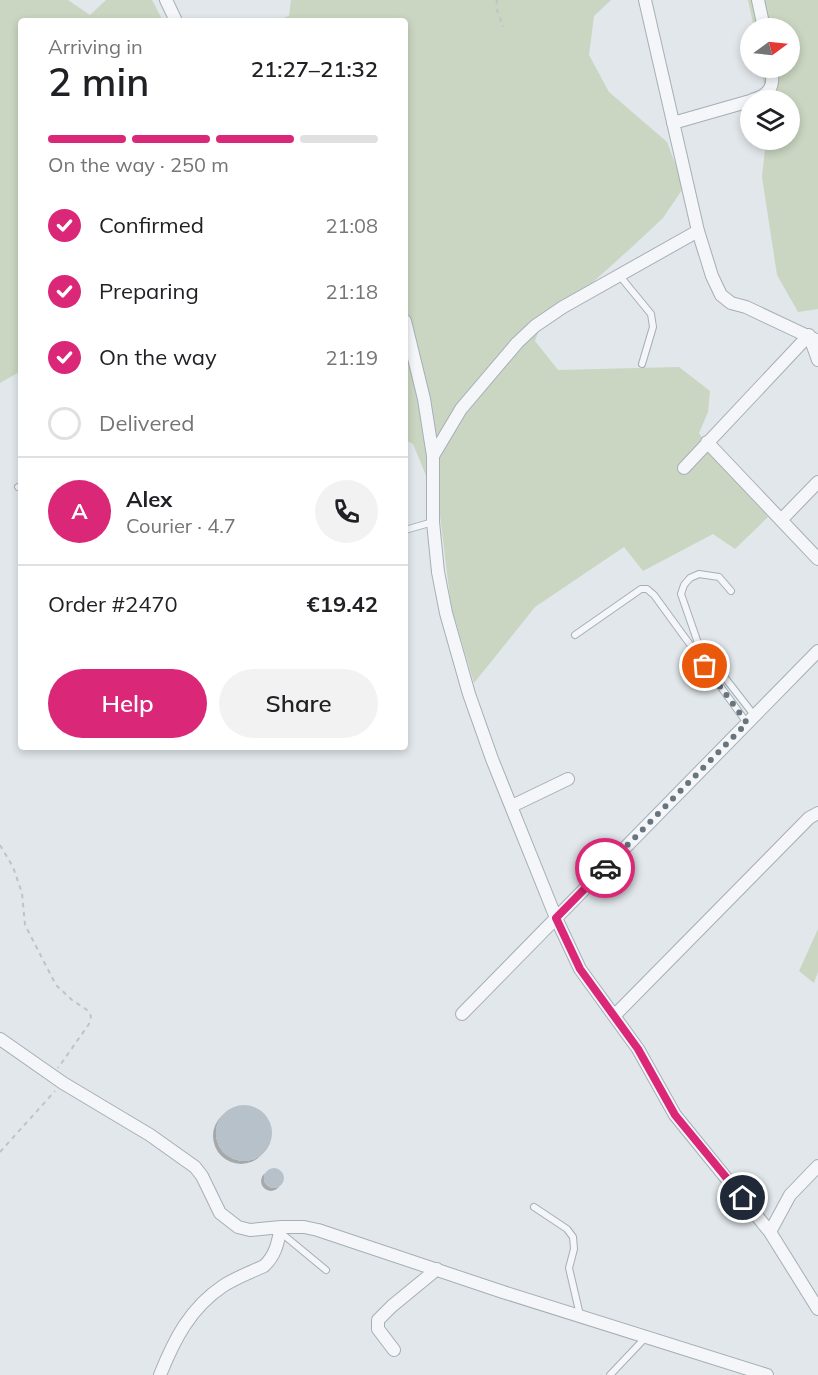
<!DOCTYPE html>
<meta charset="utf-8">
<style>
body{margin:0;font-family:Mulish,sans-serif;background:#f2f2f2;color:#202124;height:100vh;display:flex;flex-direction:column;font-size:22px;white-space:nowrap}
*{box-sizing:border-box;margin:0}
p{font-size:20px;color:#757577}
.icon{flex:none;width:33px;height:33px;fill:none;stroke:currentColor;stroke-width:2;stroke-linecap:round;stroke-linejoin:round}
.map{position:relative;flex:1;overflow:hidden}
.side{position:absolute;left:18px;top:18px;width:390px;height:732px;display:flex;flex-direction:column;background:#fff;border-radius:6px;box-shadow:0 3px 9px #0003}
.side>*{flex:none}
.needle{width:39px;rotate:75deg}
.buttons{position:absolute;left:740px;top:18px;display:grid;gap:12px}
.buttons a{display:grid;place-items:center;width:60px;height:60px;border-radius:50%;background:#fff;box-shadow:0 3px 9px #0003;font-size:30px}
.pin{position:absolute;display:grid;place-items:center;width:51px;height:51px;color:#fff;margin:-26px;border:3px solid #fff;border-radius:50%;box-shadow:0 2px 6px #0007}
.courier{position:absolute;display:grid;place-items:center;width:60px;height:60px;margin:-30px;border:4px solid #db2777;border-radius:50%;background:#fff;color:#222;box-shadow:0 2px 8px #0007}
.summary em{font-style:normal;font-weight:600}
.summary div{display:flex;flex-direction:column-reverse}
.summary{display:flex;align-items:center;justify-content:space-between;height:102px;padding:0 30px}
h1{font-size:39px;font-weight:600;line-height:45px}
.bar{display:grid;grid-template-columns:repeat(4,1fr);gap:9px 6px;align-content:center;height:72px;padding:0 30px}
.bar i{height:8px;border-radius:4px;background:#e0e0e0}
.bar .on{background:#db2777}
.bar p{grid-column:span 4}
.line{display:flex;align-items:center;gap:15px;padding:0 30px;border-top:2px solid #e0e0e0}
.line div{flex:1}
.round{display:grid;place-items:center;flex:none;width:63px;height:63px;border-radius:32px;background:#f2f2f2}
ol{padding:0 30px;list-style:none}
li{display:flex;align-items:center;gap:18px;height:66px}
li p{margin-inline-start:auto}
li .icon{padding:6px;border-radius:50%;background:#db2777;color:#fff;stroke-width:4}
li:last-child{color:#757577}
li i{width:33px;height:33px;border:3px solid #e0e0e0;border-radius:50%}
.cta{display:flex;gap:12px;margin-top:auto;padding:12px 30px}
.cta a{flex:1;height:69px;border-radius:36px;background:#db2777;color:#fff;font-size:24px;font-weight:600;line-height:69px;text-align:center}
.cta a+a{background:#f2f2f2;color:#202124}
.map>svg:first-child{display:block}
.green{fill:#cad6c1}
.building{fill:#b7c1c9;filter:url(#shadow)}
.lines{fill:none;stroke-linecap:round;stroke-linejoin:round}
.service-casing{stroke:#a5afb6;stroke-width:8}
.minor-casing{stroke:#a5afb6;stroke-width:14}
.path{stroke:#bfc4ca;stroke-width:2;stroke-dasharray:4.5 4.5;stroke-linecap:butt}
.service{stroke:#f4f6f9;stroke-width:6}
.minor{stroke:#f4f6f9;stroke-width:12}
.done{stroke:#68757e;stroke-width:6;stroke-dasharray:0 10.8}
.route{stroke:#db2777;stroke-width:8}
</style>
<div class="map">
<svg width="818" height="1375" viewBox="0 0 818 1375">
<defs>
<filter id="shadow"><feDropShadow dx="-3" dy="3" stdDeviation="0" flood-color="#0004"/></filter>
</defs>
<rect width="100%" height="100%" fill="#e1e7eb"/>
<path class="green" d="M0,0H68L90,15L106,0H152L163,21H21V371L0,383Z
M291,0H611L594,16L589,55L609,92L667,142L684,187L663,218L632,247L593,282L545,312L535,341L558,370L679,367L710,391L708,412L699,433L718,462L768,517L735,549L713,534L643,571L624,547L535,607L474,683L451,606L439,507L413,444L405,440V21H274L289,16Z
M748,0H818V309L798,312L777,275L762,177L766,140H789V100H767L761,68H789V28H754Z
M818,929V972L814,983L799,971Z"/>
<path class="building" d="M216 1133a28 28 0 1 1 56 0a28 28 0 1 1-56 0Z
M264 1178a10 10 0 1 1 20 0a10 10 0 1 1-20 0Z"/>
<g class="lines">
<defs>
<path id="service" d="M619,275L651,314L653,327L642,364
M18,487L21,486
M405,530L433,522
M731,591L719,577L699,574L690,578L684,585L681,594L698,643L754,715
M575,635L641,589H647L654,595L747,723
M534,1207L567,1229L573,1237L574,1249L569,1268L580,1315
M280,1232L326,1270
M610,1375L646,1337"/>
<path id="minor" d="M166,0L176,21
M645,0L698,231L712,276L721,295L731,303L746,307L818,341
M758,0L764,28
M752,100C770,95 775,86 771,68
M673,123L750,101
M405,321L424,399L433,456V522L438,572L446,613L469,694L492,759L556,918L580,969L638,1049L675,1115L770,1232L818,1309
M707,442L818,559
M433,456L461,409L517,343L535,326L563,307L698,231
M684,468L809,335L818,360
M781,520L818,482
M512,806L568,779
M462,1014L818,651
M615,1015L809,818L818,813
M0,1039L63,1083L150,1135L195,1167L202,1176L220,1213L238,1227L250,1230L281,1227H304L318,1230L503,1292L767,1375
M770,1232L790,1195L818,1166
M394,1350L378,1329V1320L392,1306L437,1269
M160,1375C174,1340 190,1308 223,1286C235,1278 251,1272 264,1266C276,1255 278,1242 281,1227"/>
</defs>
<use href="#service" class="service-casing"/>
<use href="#minor" class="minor-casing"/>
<path class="path" d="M497,0L496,7L503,27
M0,845L13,867L22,893L25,925L56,985L72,1000L87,1010L91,1016L89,1024L58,1068
M0,1152L55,1091"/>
<use href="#service" class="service"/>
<use href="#minor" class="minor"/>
</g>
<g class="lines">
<path class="done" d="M605,868L747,723L705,666"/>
<path class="route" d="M605,868L556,918L580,969L638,1049L675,1115L743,1198"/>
</g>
</svg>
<div class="buttons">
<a><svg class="needle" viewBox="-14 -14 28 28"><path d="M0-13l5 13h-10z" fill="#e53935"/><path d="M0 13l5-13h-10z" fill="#757577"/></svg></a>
<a><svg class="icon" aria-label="layers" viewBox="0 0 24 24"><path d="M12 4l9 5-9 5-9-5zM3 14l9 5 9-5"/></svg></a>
</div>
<div class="pin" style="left:705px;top:666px;background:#ea580c"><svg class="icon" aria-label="bag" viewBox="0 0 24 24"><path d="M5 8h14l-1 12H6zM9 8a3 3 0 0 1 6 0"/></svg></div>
<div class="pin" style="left:743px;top:1198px;background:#1f2937"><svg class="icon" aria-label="home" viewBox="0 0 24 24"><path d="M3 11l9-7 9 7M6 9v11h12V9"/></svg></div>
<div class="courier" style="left:605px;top:868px"><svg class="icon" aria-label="car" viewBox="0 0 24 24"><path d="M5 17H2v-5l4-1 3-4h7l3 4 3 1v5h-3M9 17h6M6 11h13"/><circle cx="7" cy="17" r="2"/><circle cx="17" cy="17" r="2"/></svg></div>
<section class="side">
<div class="summary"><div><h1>2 min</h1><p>Arriving in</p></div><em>21:27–21:32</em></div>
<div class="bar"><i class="on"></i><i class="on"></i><i class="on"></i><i></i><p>On the way · 250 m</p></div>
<ol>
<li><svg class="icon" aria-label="check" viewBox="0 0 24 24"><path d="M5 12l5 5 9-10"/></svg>Confirmed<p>21:08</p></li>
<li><svg class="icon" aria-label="check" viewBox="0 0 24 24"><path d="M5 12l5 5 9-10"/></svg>Preparing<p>21:18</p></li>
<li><svg class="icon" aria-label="check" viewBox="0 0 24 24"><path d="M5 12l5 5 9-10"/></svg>On the way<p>21:19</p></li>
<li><i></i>Delivered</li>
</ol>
<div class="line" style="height:108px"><b class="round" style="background:#db2777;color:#fff">A</b><div><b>Alex</b><p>Courier · 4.7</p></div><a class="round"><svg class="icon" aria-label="phone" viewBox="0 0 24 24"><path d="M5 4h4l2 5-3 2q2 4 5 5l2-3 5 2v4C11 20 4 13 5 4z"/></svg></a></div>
<div class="line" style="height:78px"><div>Order #2470</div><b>€19.42</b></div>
<div class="cta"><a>Help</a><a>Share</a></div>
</section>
</div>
